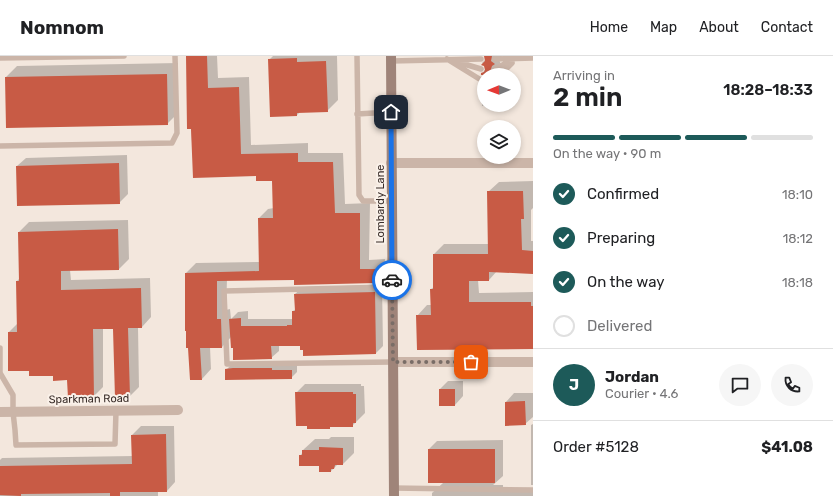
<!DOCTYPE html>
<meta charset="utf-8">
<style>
body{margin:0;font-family:Rubik,sans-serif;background:#f6f6f6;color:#202124;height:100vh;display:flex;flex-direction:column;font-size:15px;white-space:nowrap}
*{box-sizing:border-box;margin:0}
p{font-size:13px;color:#757577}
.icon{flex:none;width:22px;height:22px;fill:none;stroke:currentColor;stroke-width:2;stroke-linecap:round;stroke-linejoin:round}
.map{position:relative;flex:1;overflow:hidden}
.side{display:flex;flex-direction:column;background:#fff;width:300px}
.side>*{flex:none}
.needle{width:26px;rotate:269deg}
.buttons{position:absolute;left:477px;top:12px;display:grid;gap:8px}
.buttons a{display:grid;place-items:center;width:44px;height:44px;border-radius:50%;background:#fff;box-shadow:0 2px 6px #0003;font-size:20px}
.pin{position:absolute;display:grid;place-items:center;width:34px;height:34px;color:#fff;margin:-17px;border-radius:8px;box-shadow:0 2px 6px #0006}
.courier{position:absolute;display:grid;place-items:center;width:40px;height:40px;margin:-20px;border:3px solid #1a73e8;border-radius:50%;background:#fff;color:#222;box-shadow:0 1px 5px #0007}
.headline em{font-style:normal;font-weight:600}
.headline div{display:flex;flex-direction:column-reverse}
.headline{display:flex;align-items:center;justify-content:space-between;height:68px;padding:0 20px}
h1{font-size:26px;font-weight:600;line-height:30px}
.bar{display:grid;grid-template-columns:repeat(4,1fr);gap:6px 4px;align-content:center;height:48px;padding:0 20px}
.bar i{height:5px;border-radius:3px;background:#e0e0e0}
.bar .selected{background:#1d5a59}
.bar p{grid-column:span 4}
.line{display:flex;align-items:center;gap:10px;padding:0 20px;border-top:1px solid #e0e0e0}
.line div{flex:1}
.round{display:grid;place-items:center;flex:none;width:42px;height:42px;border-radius:21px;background:#f6f6f6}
ol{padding:0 20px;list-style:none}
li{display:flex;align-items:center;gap:12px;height:44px}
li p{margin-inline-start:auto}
li .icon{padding:4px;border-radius:50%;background:#1d5a59;color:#fff;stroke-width:4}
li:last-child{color:#757577}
li i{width:22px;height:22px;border:2px solid #e0e0e0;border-radius:50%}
header{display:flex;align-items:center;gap:24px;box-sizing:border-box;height:56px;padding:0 20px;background:#fff;border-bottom:1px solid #e0e0e0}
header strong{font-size:19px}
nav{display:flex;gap:22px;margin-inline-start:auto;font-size:14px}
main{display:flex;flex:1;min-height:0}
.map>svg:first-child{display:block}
.shadow{fill:#0003}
.building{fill:#c85b45}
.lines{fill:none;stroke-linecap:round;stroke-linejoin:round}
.service{stroke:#cbb5a8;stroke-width:5.5}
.minor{stroke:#cbb5a8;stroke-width:10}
.secondary{stroke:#9f8479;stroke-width:10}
.done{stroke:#796d67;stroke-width:4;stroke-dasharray:0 7.2}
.route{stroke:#1a73e8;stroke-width:5}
.labels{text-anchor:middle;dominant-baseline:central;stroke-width:4;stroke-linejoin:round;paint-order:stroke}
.street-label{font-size:11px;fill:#382c28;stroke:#faf1e9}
</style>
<header>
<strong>Nomnom</strong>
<nav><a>Home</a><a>Map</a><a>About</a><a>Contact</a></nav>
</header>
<main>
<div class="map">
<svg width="533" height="440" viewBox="0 0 533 440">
<rect width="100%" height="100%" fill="#f3e7dd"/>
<path class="shadow" d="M187,0H217L218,22L249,21L251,89L308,87V97H343L345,148L370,147L369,204L385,203L384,216L375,226L295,223L227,224L226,254L230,253L231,263L238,256L248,255V263H293V255L296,253L295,238L303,231L382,229L383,290L376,297L304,293L301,289H279V295L271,302L234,291L231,281L222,291H210L211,313L202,323L186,217L196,207L260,206L259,162L268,153L274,152L273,124L257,119L194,121Z
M273,0H337L338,44L327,55L300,56L297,59L269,4Z
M485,0H502L499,4L501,8L503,9V19H484V21L482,18L486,12L482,7L486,3Z
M178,7V57L167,68L6,21L17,10Z
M484,27V49H501L500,50H482V29Z
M127,99L128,138L119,147L17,110L26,102Z
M533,125V152L531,154V185H533V217L497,215L489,224H478L479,237L533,236V292L417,260L427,249H432L431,233L434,231V198L444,188H489L488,136L499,126Z
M128,164L129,203L119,213L70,214L71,224L150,222L151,261L142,271H138L139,331L130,340L114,272H103V331L93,341L68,323L30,314L9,276L17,268V225L20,222L19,176L29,166Z
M232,308H297V316L291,322L226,314Z
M448,325H463V340L455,349L440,333Z
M305,328H361V330H364L365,357L352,370H331L329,372L296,337Z
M514,337H533V361L525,368L506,346Z
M533,368V429H531V369Z
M141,370H174L175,426L167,435H158V440H0V404L2,402L133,400L132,379Z
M331,381H354V397L343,408H338L331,415L300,400L303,396V394L315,383H329Z
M503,384V420L493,429H503V432H533V440H432V437L443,427L429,393L437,385Z"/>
<path class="building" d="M186,0H207L208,32L239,31L241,98L298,97V106H333L335,157H360V213H376L375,227L294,229V224L217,225V263H221L222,292H200L202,324H190L188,292H186V275H185V217L259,215L258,162H273L272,125H256V120L193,122L191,73H187Z
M484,0H492L491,5L495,8L492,10L491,13L492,16L495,17V19H481V17L484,16L485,14L484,10L481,9L485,5Z
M297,2V6L326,5L328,56L297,57V60L270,61L268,3Z
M167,18L168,69L6,72L5,21Z
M119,107L120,148L17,150L16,110Z
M487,135H523L524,163H521L522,194L533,195V218L489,216V225H469V246H531V250H533V293L417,294L416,259H431L430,233H433V198H488Z
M118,173L119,214L61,215V234L141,232L142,272H128L130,341L115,342L113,273H93L94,342H68L67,324L53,325V320H29V315H8V276H17L16,225H19L18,176Z
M375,236L376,298L303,300V294H300V290H271L272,303L233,304V292H231L229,263L241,262V270H287V269H292V255H295L294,238Z
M233,312H272V314H292V323L225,324V313Z
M439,333H455V350H439Z
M295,336H353V338H356V367H353V371H330V373H307V370H296Z
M525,345L526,369L505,370V346Z
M166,378L167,436H120V440H110V437L21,438V440L0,439V410L132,408L131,379Z
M319,391L343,392V409H335L334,413H331V416H319V410H299V399H302V394H319Z
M428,393H495V427H428Z"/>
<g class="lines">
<path class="service" d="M357,0L359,139L363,145H392
M0,2L124,0
M447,3L481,24
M495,3L533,2
M391,5L481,3
M454,5L481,13
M495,13L514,3
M500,19L512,7
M357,58L391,56
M0,90L172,87L177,77L175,0
M392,231L224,235L227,308L393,306
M0,292V317
M0,317L13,339V356L15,374L16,389L115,388L116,355
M393,432L533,434"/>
<path class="minor" d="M391,107H533
M393,306H533
M0,356L178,354"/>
<path class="secondary" d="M391,0L394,440"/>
</g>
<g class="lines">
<path class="done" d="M392,224L393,306H471"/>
<path class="route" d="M391,56L392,224"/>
</g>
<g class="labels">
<g class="street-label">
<text transform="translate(380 148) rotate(-90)">Lombardy Lane</text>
<text transform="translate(89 343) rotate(-1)">Sparkman Road</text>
</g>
</g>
</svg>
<div class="buttons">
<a><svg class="needle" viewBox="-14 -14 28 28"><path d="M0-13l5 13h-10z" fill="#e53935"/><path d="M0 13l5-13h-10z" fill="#757577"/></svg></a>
<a><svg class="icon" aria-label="layers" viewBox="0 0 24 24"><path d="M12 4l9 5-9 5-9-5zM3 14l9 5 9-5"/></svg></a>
</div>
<div class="pin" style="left:471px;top:306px;background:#ea580c"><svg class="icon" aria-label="bag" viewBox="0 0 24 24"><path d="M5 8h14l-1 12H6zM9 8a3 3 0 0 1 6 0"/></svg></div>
<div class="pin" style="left:391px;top:56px;background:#1f2937"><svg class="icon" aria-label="home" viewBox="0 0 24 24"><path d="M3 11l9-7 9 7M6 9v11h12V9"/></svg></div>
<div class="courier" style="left:392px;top:224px"><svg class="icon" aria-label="car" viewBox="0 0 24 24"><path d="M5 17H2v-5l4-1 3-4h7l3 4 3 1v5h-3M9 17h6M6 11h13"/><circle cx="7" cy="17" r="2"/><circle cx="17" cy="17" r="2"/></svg></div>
</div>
<section class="side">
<div class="headline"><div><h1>2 min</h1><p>Arriving in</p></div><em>18:28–18:33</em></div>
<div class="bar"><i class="selected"></i><i class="selected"></i><i class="selected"></i><i></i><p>On the way · 90 m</p></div>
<ol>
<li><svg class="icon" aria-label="check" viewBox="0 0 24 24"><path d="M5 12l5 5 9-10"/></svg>Confirmed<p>18:10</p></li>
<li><svg class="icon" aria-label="check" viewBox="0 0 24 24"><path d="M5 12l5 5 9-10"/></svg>Preparing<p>18:12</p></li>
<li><svg class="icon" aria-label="check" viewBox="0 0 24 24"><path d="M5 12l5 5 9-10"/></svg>On the way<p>18:18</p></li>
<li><i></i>Delivered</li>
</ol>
<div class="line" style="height:72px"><b class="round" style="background:#1d5a59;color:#fff">J</b><div><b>Jordan</b><p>Courier · 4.6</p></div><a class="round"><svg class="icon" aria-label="chat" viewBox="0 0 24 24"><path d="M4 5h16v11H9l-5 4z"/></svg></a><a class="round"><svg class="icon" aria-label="phone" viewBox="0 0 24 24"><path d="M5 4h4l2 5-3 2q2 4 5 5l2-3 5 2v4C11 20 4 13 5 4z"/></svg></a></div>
<div class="line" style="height:52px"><div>Order #5128</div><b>$41.08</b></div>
</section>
</main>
